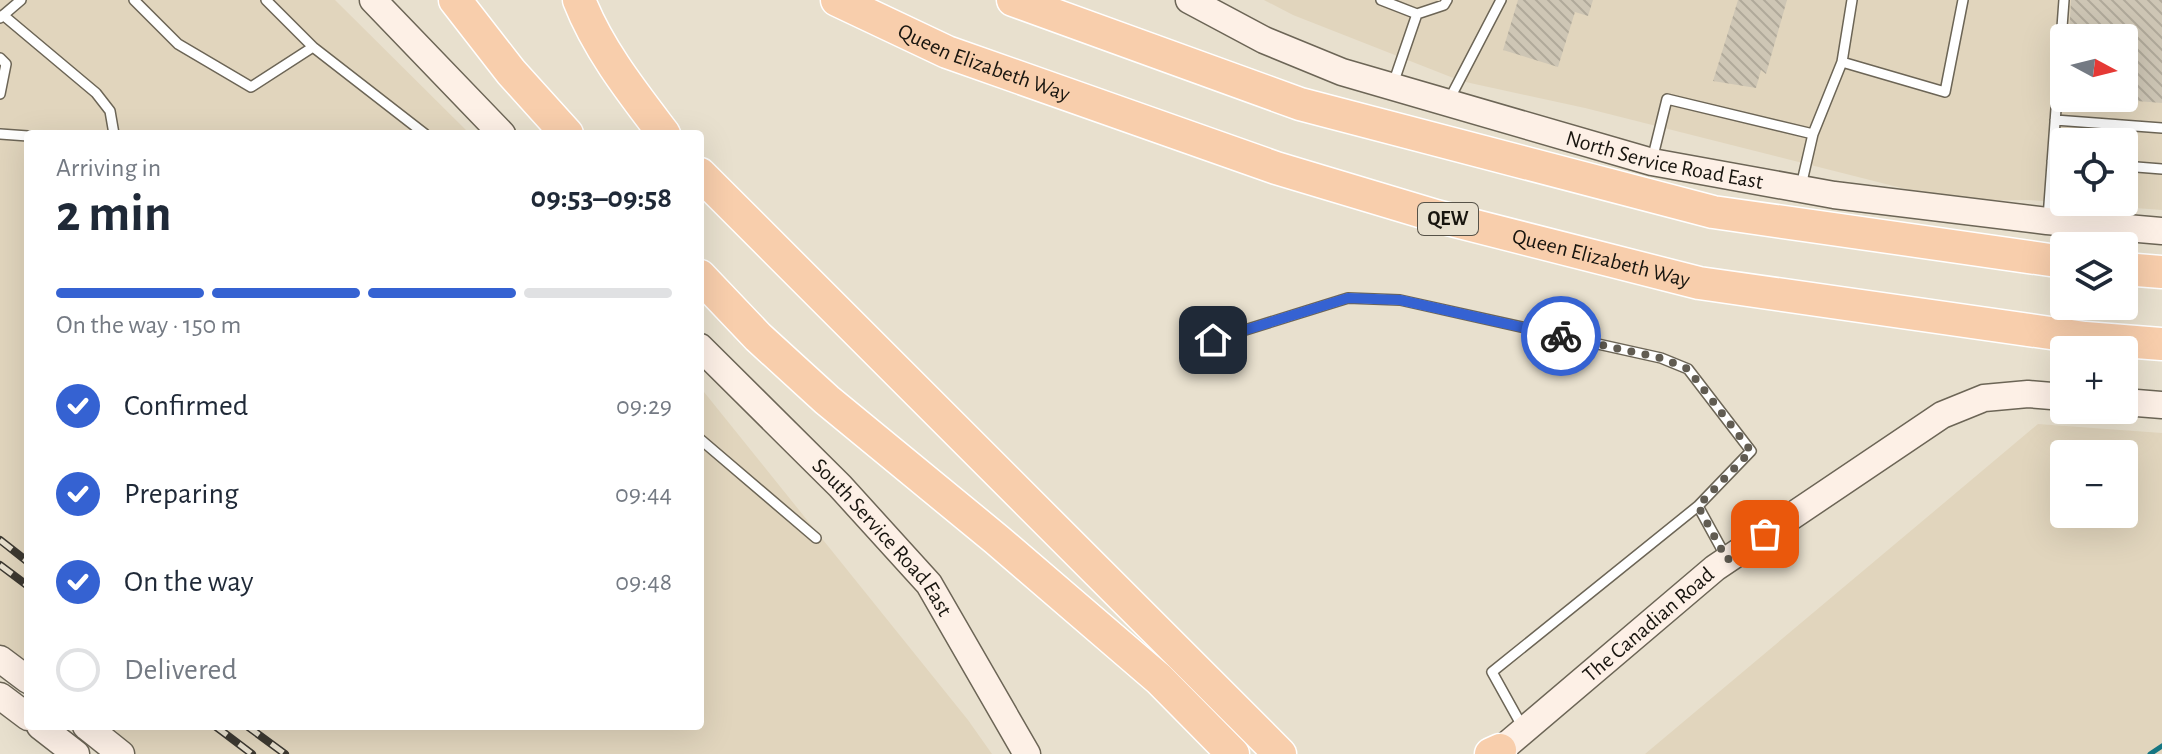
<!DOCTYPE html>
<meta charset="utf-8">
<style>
body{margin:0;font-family:"Alegreya Sans",sans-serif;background:#f6f6f7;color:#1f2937;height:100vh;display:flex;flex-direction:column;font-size:30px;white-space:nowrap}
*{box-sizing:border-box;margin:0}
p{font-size:26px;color:#747a83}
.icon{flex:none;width:44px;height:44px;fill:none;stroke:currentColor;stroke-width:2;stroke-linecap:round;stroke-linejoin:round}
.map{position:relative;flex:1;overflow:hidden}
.panel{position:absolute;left:24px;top:130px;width:680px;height:600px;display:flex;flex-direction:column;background:#fff;border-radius:8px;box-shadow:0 8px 32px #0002}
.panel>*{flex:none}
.needle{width:52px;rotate:97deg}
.controls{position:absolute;left:2050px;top:24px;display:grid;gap:16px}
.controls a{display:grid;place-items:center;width:88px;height:88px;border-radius:8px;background:#fff;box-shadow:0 8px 32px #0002;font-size:40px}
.pin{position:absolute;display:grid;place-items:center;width:68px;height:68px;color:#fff;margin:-34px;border-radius:16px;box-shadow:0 4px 12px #0006}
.courier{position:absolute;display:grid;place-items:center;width:80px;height:80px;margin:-40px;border:6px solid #3562d2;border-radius:50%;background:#fff;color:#222;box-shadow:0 2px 10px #0007}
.overview em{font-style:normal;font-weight:600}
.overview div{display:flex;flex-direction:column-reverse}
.overview{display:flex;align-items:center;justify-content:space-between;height:136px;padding:0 32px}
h1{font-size:52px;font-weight:600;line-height:60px}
.bar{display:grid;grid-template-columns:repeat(4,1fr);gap:12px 8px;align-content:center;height:96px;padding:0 32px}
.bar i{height:10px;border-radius:6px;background:#e0e1e3}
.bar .current{background:#3562d2}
.bar p{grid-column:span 4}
ol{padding:0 32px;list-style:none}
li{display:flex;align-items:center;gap:24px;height:88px}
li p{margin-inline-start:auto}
li .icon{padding:8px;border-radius:50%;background:#3562d2;color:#fff;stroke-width:4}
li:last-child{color:#747a83}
li i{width:44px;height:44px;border:4px solid #e0e1e3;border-radius:50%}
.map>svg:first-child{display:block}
.built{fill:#e1d5bd;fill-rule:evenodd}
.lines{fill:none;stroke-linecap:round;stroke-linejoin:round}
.stream{stroke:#157682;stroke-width:5}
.building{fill:url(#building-back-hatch)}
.lane-casing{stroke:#6c6556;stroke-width:12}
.secondary-casing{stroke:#6c6556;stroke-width:29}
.highway-casing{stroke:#fff;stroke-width:35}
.lane{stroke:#fff;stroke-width:9}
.secondary{stroke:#fdf0e6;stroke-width:26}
.highway{stroke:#f8ceac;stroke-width:32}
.rail-casing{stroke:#3d3931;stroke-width:8}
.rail{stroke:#e8e0ce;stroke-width:5;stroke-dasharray:15;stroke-linecap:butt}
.done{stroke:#615c52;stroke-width:8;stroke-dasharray:0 14.4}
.route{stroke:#3562d2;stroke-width:10}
.labels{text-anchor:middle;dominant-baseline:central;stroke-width:6;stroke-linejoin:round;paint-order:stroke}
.shield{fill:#e8e0ce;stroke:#565248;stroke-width:2}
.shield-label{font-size:20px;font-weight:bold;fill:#18150f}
.street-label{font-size:22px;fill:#18150f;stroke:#e8e0ce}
</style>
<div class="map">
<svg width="2162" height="754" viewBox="0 0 2162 754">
<defs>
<pattern id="building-back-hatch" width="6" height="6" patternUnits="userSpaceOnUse" patternTransform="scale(2)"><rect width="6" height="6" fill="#cec6b5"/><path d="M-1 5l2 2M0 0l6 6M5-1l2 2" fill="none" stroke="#b0a99a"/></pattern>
</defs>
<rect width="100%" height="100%" fill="#e8e0ce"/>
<path class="built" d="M0,0H335L470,134H28V678L0,655Z
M1264,0H2162V210L2029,200L1953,201L1585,108L1461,81L1293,15ZM2064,38H2124V98H2064ZM2064,142H2124V202H2064Z
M700,387L968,720L992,754H121L87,726H700Z
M2038,424L2162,433V754H1645ZM2124,454V514H2064V454Z"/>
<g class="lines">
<path class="stream" d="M2150,754L2162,746"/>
</g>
<path class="building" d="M1518,0H1593L1588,16L1575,12L1558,67L1503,50Z
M1738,0H1787L1766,74L1761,70L1756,88L1713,81Z
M2071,0H2162V103L2124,100V38H2069Z"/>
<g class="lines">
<defs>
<path id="lane" d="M134,0L178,44L251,87L313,47L425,134
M266,0L313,47
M1381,0L1417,14
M3,15L96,93L110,111L114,134
M0,18L21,0
M0,58L6,64L0,94
M1842,62L1945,92L1963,0
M1393,84L1417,14L1444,5L1447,0
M1449,100L1501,0
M2055,120L2162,128
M0,134L28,136
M1652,160L1667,99L1813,134
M2052,161L2064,162
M2124,166L2162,169
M1801,186L1813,134L1842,62L1852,0
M2048,218L2064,0
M1213,340L1348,298L1400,300L1661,358L1688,369L1751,451L1698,506L1492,672L1522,726
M700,439L816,538
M1698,506L1726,557"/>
<g id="secondary">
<path d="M373,0L502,134"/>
<path id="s1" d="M1189,0L1264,40L1342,72L1652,162L1834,195L2047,221L2162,231"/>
<path id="s2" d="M700,347L840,486L929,584L1027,754"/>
<path d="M2124,402L2162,405"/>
<path d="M0,659L28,680"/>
<path d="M0,696L28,717"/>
<path d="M40,726L76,754"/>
<path d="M86,726L121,754"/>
<path id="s3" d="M1496,754L1715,568L1942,415L1984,398L2028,394L2064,397"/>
</g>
<g id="highway">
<path d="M455,0L511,72L567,134"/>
<path d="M579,0C598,49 632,92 664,134"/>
<path id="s4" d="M837,0L947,52L1276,168L1436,216L1699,283L2085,338L2162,344"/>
<path d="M1013,0L1300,104L1713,212L2064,262"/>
<path d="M700,174L1280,754"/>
<path d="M2124,269L2162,272"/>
<path d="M700,276L758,337L827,400L996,539L1159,679L1233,754"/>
<path d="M1491,754L1500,750"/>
</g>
</defs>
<use href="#lane" class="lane-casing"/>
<use href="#secondary" class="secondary-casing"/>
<use href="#highway" class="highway-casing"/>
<use href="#lane" class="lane"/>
<use href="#secondary" class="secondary"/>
<use href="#highway" class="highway"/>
<defs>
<path id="rail" d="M0,540L28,562
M0,565L28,586
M215,726L252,754
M247,726L285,754"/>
</defs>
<use href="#rail" class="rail-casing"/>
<use href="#rail" class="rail"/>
</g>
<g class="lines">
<path class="done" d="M1561,336L1661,358L1688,369L1751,451L1698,506L1727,560L1765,534"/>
<path class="route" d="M1213,340L1348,298L1400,300L1561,336"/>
</g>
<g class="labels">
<rect class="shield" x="1418" y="203" width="60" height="32" rx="6"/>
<g class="shield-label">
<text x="1448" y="219">QEW</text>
</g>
<g class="street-label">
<text stroke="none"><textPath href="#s4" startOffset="160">Queen Elizabeth Way</textPath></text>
<text stroke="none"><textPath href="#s1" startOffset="504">North Service Road East</textPath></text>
<text stroke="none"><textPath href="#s4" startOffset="808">Queen Elizabeth Way</textPath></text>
<text stroke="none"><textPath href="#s2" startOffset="264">South Service Road East</textPath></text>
<text stroke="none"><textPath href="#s3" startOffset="200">The Canadian Road</textPath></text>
</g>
</g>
</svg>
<div class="controls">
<a><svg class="needle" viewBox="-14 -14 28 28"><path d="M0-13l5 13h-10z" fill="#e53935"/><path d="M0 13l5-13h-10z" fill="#747a83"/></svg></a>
<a><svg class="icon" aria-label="locate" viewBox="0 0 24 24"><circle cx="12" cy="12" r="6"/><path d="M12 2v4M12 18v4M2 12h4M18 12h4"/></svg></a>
<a><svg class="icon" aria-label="layers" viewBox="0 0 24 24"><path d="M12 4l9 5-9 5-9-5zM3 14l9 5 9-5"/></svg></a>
<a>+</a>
<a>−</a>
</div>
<div class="pin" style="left:1765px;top:534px;background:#ea580c"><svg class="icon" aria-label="bag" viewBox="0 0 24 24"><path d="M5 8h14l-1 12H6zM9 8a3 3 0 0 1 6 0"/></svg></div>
<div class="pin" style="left:1213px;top:340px;background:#1f2937"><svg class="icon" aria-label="home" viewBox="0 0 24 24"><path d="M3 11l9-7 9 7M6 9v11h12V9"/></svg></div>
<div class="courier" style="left:1561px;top:336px"><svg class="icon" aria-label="bike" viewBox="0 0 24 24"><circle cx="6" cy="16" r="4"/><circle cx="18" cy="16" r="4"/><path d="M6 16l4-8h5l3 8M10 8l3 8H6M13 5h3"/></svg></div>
<section class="panel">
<div class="overview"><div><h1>2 min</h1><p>Arriving in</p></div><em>09:53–09:58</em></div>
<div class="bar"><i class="current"></i><i class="current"></i><i class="current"></i><i></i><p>On the way · 150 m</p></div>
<ol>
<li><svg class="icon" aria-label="check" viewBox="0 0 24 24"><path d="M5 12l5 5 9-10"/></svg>Confirmed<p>09:29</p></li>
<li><svg class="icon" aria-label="check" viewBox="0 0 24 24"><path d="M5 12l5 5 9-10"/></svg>Preparing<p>09:44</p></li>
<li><svg class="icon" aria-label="check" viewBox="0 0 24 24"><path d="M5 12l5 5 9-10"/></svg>On the way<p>09:48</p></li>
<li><i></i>Delivered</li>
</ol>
</section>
</div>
